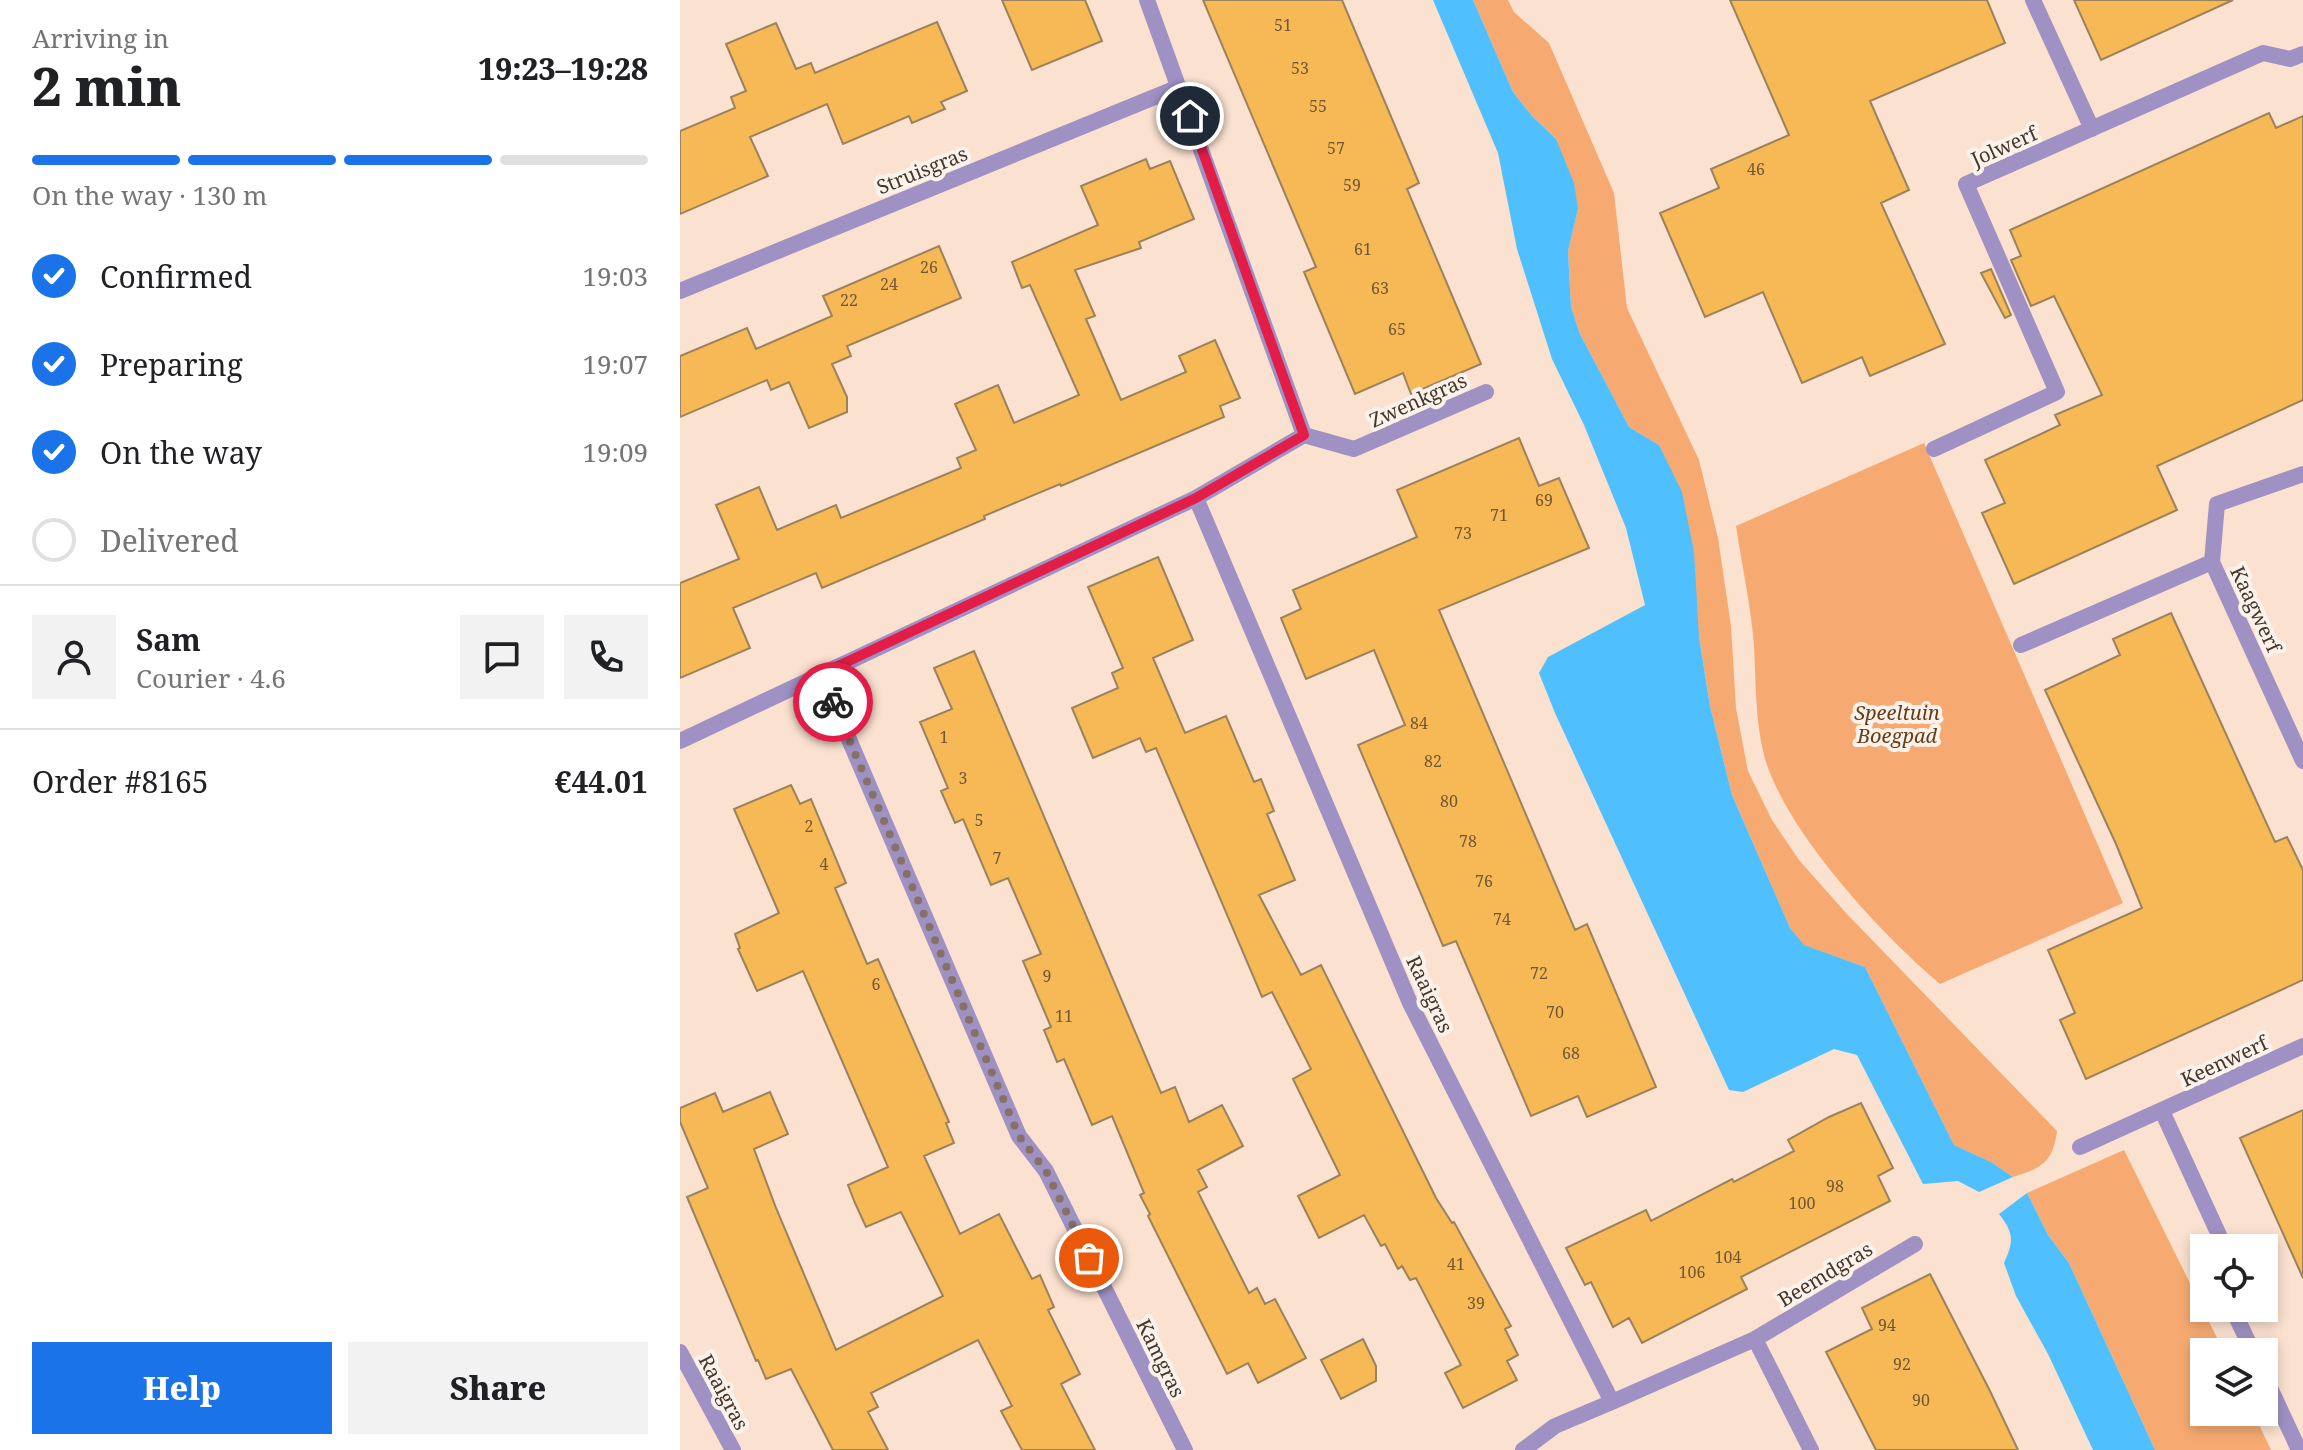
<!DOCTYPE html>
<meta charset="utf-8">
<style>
body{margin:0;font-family:"Noto Serif",serif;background:#f2f2f2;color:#202124;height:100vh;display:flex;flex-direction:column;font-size:30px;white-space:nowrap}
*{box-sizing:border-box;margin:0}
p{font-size:26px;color:#757577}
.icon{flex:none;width:44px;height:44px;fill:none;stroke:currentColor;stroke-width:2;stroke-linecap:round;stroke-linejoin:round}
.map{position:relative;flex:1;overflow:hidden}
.side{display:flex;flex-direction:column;background:#fff;width:680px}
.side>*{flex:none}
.tools{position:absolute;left:1510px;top:1234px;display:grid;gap:16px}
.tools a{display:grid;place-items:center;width:88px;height:88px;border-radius:0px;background:#fff;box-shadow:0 4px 12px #0003;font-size:40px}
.pin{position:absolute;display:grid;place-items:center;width:68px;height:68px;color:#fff;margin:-34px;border:4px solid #fff;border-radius:50%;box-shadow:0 2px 8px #0007}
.courier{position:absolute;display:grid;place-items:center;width:80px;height:80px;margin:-40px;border:6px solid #e11d48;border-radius:50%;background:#fff;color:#222;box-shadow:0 2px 10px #0007}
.headline em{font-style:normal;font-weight:800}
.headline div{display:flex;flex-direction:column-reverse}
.headline{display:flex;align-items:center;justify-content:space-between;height:136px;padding:0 32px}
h1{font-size:52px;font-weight:800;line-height:60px}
.bar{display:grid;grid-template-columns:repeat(4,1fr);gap:12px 8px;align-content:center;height:96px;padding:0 32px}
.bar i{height:10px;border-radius:6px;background:#e0e0e0}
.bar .active{background:#1a73e8}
.bar p{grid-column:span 4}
.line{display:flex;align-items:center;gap:20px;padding:0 32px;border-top:2px solid #e0e0e0}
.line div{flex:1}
.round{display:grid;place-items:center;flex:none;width:84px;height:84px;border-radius:0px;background:#f2f2f2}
ol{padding:0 32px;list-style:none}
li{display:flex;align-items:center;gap:24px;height:88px}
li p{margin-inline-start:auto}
li .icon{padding:8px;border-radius:50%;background:#1a73e8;color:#fff;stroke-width:4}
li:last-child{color:#757577}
li i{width:44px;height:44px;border:4px solid #e0e0e0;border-radius:50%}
.action{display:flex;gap:16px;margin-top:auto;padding:16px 32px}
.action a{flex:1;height:92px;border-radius:0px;background:#1a73e8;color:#fff;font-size:32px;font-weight:800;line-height:92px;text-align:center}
.action a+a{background:#f2f2f2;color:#202124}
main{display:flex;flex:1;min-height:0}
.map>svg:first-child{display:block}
.green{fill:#f6aa71}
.water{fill:#4fbffe}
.building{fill:#f6b955;stroke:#9c825c;stroke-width:2}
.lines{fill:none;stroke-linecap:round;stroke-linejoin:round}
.street{stroke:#9f91c4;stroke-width:16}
.done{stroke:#867264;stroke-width:8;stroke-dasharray:0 14.4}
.route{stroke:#e11d48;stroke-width:10}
.labels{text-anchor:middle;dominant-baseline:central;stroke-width:8;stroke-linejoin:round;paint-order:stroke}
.number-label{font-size:16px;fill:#735735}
.street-label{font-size:20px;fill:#47362a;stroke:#fbf2ec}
.park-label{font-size:20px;font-style:italic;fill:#683c17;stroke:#fbf2ec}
</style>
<main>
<section class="side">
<div class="headline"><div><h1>2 min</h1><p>Arriving in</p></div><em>19:23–19:28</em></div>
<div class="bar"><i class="active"></i><i class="active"></i><i class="active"></i><i></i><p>On the way · 130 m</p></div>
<ol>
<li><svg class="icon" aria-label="check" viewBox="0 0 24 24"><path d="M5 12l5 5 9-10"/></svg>Confirmed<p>19:03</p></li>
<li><svg class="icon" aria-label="check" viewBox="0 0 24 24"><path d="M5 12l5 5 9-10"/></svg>Preparing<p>19:07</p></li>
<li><svg class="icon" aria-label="check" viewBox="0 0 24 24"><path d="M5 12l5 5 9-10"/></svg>On the way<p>19:09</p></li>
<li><i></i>Delivered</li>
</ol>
<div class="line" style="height:144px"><a class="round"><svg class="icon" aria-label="person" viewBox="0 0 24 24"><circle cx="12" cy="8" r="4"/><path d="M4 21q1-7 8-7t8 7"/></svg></a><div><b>Sam</b><p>Courier · 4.6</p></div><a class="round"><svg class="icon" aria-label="chat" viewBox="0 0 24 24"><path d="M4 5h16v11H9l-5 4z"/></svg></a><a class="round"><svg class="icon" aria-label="phone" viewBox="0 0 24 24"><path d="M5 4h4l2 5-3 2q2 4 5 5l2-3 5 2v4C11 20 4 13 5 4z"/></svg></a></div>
<div class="line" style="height:104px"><div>Order #8165</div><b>€44.01</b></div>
<div class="action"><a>Help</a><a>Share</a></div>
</section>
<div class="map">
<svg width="1623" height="1450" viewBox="0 0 1623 1450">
<rect width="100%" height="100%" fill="#fbe1cf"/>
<path class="green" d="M793,0H828L834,12L869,43L934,193L947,308L1019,460L1038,538L1051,626L1056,708L1068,771L1092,820L1119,860L1166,913L1377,1131C1373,1162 1362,1168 1333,1177L1311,1162L1274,1145L1185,967L1123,945L1110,928L1052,795L1030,706L1019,637L979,445L949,427L900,334L891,307L888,251L898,209L876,139L852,116L833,92Z
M1244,443L1443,903L1260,984C1201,934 1104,830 1084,755C1075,719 1076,683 1074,646C1071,606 1062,566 1056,526Z
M1444,1150L1544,1352H1524V1412H1573L1591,1450H1475L1389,1263L1368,1235L1347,1193Z"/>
<path class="water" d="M753,0H793L833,92L852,116L876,139L894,183L898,209L888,251L891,307L900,334L949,427L979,445L1002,492L1014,552L1019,637L1030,706L1052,795L1110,928L1124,945L1185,967L1274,1145L1311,1162L1333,1177L1299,1192L1278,1181L1243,1184L1177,1055L1154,1049L1063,1092L1049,1090L875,713L859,673L868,657L965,605L946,528L904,425L872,359L837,249L818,153Z
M1347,1193L1368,1235L1389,1263L1475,1450H1413L1368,1354L1336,1296L1324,1263C1334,1241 1334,1233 1319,1214Z"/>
<path class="building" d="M322,0H405L422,41L352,70Z
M523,0H662L739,183L727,189L801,364L731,394L723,373L675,394L624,272L636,267Z
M1050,0H1307L1325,43L1190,101L1229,190L1201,203L1265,344L1190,376L1182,357L1122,383L1083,292L1025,317L980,213L1039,188L1031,169L1109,135Z
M1394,0H1553L1421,60Z
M257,22L287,91L261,102L265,109L232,123L229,116L163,144L147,104L70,137L88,176L0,214V131L55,108L51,97L66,91L46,44L96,23L116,69L131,63L135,73Z
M1589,113L1596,128L1623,116V400L1477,466L1497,510L1334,584L1302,513L1325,503L1305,460L1380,425L1375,415L1422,395L1374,296L1351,306L1331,260L1341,256L1330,230Z
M466,159L470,169L490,161L514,219L459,242L461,248L395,270L415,316L406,319L441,400L506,372L499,356L535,340L560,398L540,406L544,417L381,486L380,484L304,516L305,519L142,588L136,573L53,608L70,648L0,678V583L59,559L36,505L79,487L97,530L156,505L161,518L281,468L277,458L296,450L275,404L318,385L334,423L399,395L350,285L342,288L332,262L418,225L401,186Z
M259,246L281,298L167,346L171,356L152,364L167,397V412L129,428L109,382L91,390L87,380L0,417V356L67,328L76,349L152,316L143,296Z
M1311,269L1331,315L1325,318L1301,273Z
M839,438L859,486L879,478L909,548L759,610L895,930L907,924L976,1087L907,1117L898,1096L851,1116L776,941L763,946L678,745L725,725L694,650L626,679L601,618L621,609L613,590L737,537L717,490Z
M478,557L513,640L473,658L505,733L546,716L574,782L581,779L594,811L587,814L615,880L579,895L621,975L641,965L756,1198L772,1223L774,1222L831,1326L825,1329L838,1355L827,1361L837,1380L783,1408L765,1373L781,1365L736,1278L730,1280L722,1266L718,1269L705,1244L701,1246L684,1215L639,1238L618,1196L660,1175L613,1079L631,1069L592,992L582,997L476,748L466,752L460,738L413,758L392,708L438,688L432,673L443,668L408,587Z
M1491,613L1595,842L1607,837L1623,870V980L1406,1079L1380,1020L1395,1013L1368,950L1462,908L1436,844L1365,690L1440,655L1433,639Z
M294,651L481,1093L495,1087L509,1122L542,1105L563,1146L518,1170L527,1187L518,1192L569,1293L577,1288L585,1304L595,1299L626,1358L578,1383L568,1363L547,1374L468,1216L470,1214L460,1195L464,1193L432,1116L412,1125L384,1059L377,1062L364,1030L371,1027L343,961L361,954L328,878L311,885L283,819L275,823L261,791L268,788L240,722L272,709L254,668Z
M111,785L120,804L131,799L166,883L155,888L187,964L198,959L269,1122L266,1123L274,1143L244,1156L280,1234L319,1214L352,1279L360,1275L374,1307L368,1310L400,1374L381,1384L415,1450H342L321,1411L332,1406L298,1340L191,1393L198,1407L188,1412L208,1450H153L111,1369L86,1379L78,1360L76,1361L7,1197L28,1188L0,1122V1108L35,1093L43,1112L90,1092L108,1134L74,1149L96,1208L156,1350L263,1296L221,1212L186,1227L175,1203L168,1185L208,1167L123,971L77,991L58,949L60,948L55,934L99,913L54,809Z
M1181,1103L1213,1168L1198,1176L1210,1201L1061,1277L1067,1289L962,1343L949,1318L933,1327L911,1282L905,1285L886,1248L966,1210L971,1221L1052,1179L1054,1182L1114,1151L1108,1140L1149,1117Z
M1623,1110V1278L1560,1138Z
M1250,1274L1310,1391L1338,1450H1196L1146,1352L1192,1329L1182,1308Z
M683,1339L696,1366V1381L661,1399L641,1360Z"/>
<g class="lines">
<path class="street" d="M467,0L624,435L674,449L806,392
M1353,0L1412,129
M0,291L499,87
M1254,449L1377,392L1286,184L1583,53L1610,59L1623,54
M516,498L624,435
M1532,562L1623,761
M1341,645L1532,562L1537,504L1623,474
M141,674L339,1136L366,1171L505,1450
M0,741L516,498L730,1003L932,1402L875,1426L843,1450
M1482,1111L1539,1235L1540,1248
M1400,1147L1623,1046
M1552,1308L1573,1352
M1075,1339L1131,1450
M0,1352L53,1450
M1584,1375L1619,1450
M932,1402L1075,1339L1235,1244"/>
</g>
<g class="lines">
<path class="done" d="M153,702L339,1136L366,1171L409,1258"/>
<path class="route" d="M153,702L141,674L516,498L624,435L510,116"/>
</g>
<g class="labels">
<g class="number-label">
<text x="603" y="25">51</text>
<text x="620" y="68">53</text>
<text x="638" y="106">55</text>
<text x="656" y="148">57</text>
<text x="1076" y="169">46</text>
<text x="672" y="185">59</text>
<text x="683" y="249">61</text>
<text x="249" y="267">26</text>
<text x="209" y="284">24</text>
<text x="700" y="288">63</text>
<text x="169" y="300">22</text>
<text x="717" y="329">65</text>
<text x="864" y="500">69</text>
<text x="819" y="515">71</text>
<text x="783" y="533">73</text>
<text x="739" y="723">84</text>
<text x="264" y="737">1</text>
<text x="753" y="761">82</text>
<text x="283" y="778">3</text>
<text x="769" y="801">80</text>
<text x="299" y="820">5</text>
<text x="129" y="826">2</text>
<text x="788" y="841">78</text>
<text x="317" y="858">7</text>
<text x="144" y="864">4</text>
<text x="804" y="881">76</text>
<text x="822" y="919">74</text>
<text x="859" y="973">72</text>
<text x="367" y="976">9</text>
<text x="196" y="984">6</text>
<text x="875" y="1012">70</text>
<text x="384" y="1016">11</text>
<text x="891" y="1053">68</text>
<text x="1155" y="1186">98</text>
<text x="1122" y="1203">100</text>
<text x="1048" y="1257">104</text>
<text x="776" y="1264">41</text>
<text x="1012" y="1272">106</text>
<text x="796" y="1303">39</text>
<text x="1207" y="1325">94</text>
<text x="1222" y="1364">92</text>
<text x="1241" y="1400">90</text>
</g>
<g class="street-label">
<text transform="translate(1324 146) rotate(-24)">Jolwerf</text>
<text transform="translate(242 170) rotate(-22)">Struisgras</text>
<text transform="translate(738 400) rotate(-24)">Zwenkgras</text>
<text transform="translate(1576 609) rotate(65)">Kaagwerf</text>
<text transform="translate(750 994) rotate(65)">Raaigras</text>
<text transform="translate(1544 1061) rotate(-25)">Keenwerf</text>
<text transform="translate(1145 1274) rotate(-31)">Beemdgras</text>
<text transform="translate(481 1358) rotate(64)">Kamgras</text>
<text transform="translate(44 1392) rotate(62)">Raaigras</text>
</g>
<g class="park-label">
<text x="1217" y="712">Speeltuin<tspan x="1217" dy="23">Boegpad</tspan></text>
</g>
</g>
</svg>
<div class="tools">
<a><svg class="icon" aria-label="locate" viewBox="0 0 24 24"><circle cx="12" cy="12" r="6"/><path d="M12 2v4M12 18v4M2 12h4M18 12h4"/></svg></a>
<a><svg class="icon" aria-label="layers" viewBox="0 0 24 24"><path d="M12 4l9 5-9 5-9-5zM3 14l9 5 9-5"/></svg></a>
</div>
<div class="pin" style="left:409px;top:1258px;background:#ea580c"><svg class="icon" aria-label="bag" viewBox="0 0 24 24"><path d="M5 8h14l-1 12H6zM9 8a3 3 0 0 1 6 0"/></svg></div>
<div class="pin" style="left:510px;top:116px;background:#1f2937"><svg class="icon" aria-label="home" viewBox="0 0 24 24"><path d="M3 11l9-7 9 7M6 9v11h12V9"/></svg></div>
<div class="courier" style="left:153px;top:702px"><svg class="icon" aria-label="bike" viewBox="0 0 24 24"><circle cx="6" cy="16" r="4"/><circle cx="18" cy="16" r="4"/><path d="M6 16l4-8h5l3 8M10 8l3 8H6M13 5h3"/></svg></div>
</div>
</main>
